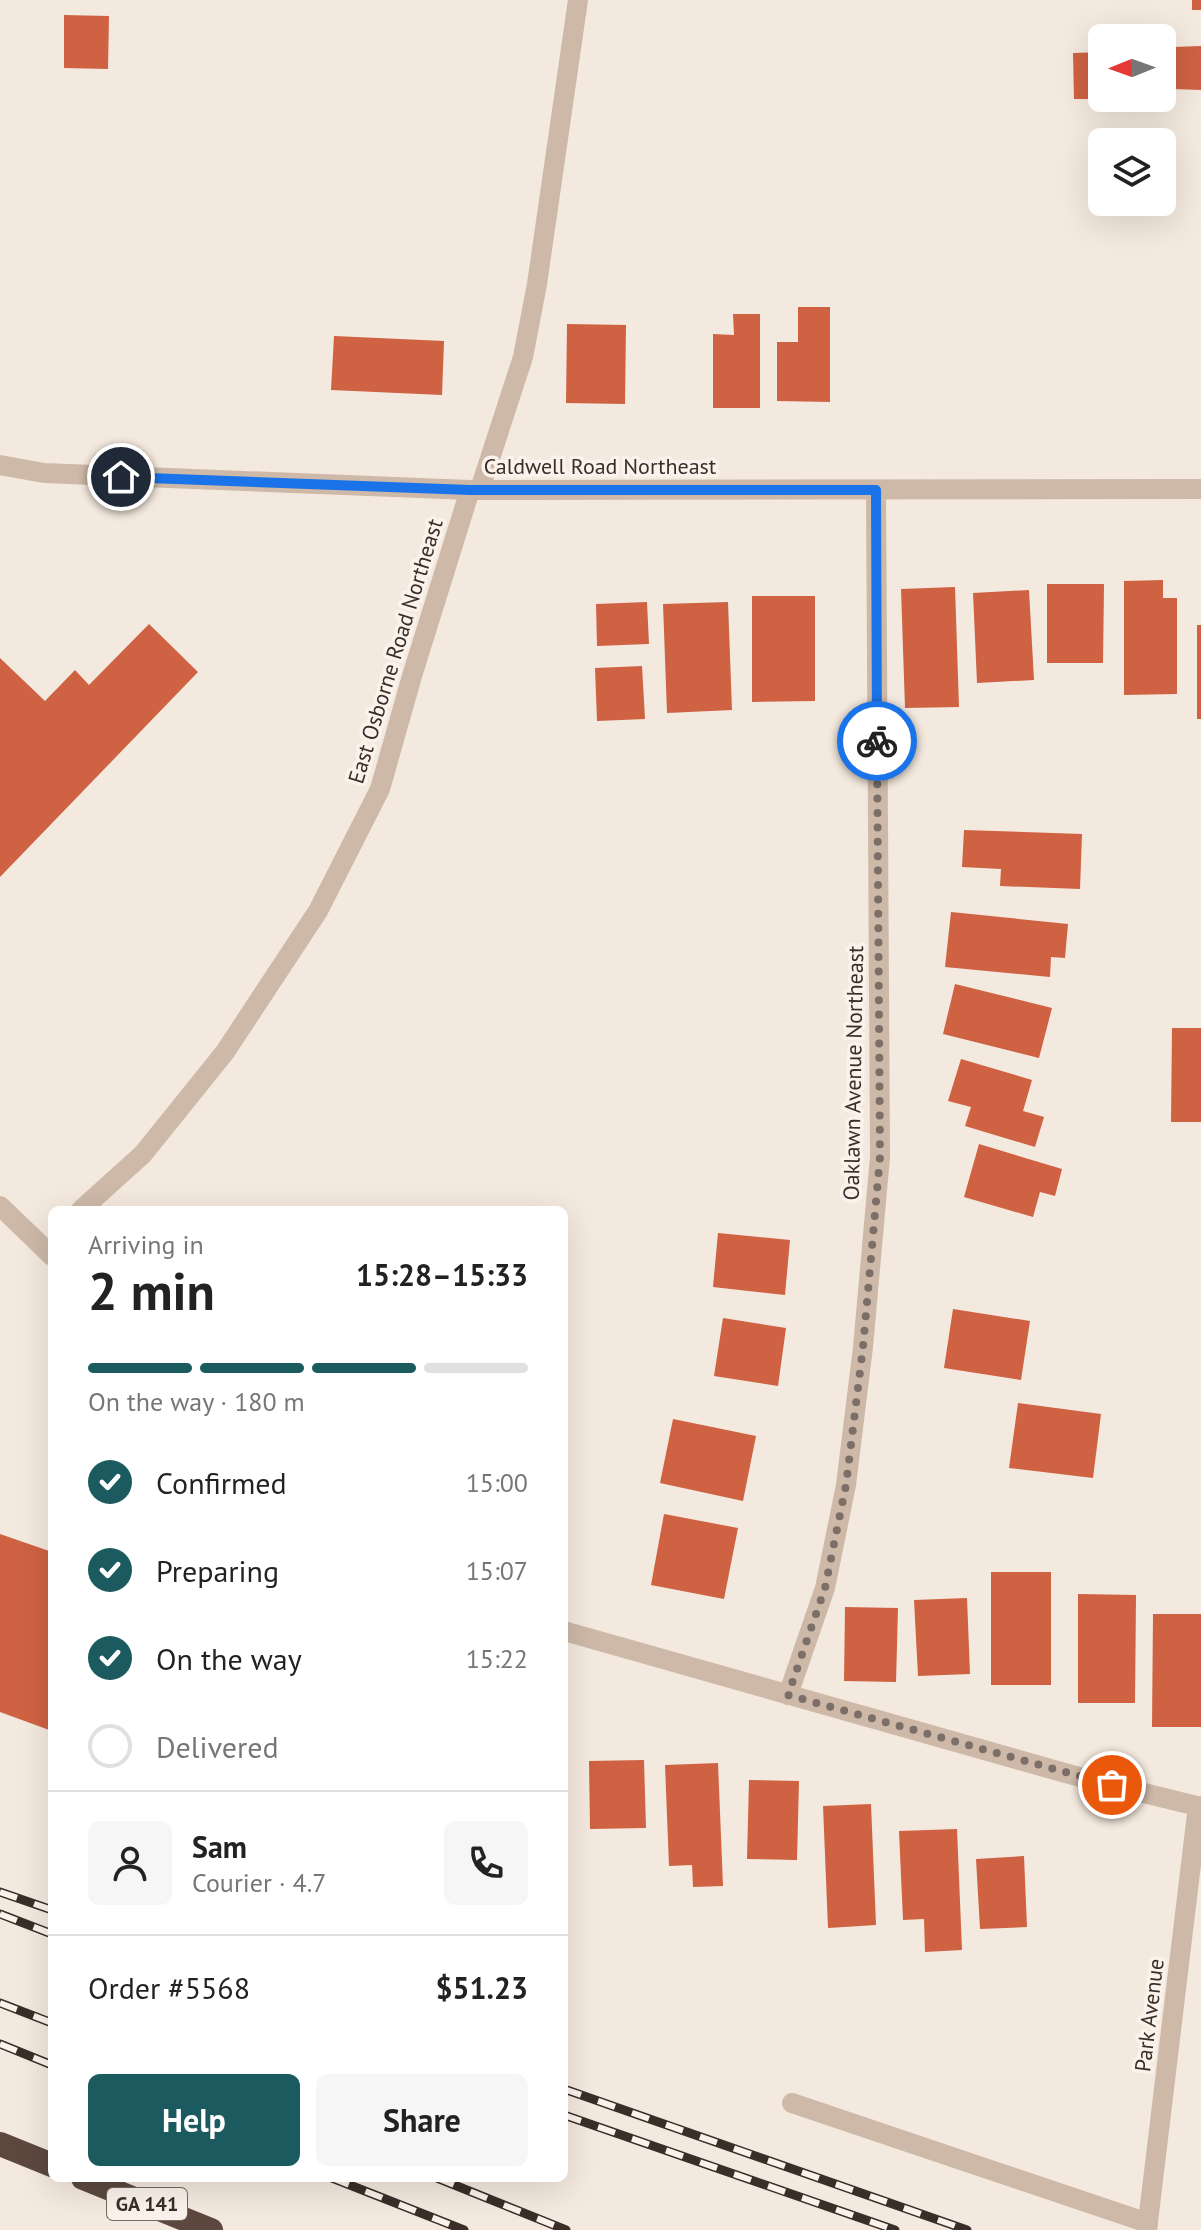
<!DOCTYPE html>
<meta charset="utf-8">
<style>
body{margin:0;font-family:"PT Sans",sans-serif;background:#f6f6f6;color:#222;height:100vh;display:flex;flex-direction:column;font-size:30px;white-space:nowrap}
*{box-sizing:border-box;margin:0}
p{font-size:26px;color:#767676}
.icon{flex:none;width:44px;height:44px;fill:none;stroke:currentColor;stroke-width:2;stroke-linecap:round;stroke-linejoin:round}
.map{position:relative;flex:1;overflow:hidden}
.panel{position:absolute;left:48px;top:1206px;width:520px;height:976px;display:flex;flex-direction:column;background:#fff;border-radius:12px;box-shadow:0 8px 32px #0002}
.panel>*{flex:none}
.needle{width:52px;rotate:269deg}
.controls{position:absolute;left:1088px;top:24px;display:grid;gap:16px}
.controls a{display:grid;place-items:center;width:88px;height:88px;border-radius:12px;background:#fff;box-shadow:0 8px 32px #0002;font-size:40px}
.pin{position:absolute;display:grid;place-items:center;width:68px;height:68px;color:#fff;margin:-34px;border:4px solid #fff;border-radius:50%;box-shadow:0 2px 8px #0007}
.courier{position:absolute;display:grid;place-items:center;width:80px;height:80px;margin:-40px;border:6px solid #1a73e8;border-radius:50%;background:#fff;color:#222;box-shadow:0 2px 10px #0007}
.headline em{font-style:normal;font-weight:600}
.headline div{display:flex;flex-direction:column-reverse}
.headline{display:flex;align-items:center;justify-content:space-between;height:136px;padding:0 40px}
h1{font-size:52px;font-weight:600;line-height:60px}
.bar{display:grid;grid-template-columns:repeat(4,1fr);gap:12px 8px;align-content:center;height:96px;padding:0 40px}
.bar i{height:10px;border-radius:6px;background:#e0e0e0}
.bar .on{background:#1b5b5f}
.bar p{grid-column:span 4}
.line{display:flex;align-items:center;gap:20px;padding:0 40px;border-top:2px solid #e0e0e0}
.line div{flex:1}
.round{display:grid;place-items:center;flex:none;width:84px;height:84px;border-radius:12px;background:#f6f6f6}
ol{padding:0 40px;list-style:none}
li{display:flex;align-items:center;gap:24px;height:88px}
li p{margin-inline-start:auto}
li .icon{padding:8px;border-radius:50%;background:#1b5b5f;color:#fff;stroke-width:4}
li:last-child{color:#767676}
li i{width:44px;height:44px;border:4px solid #e0e0e0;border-radius:50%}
.action{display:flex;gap:16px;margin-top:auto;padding:16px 40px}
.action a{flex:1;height:92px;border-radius:12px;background:#1b5b5f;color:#fff;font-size:32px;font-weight:600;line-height:92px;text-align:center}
.action a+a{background:#f6f6f6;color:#222}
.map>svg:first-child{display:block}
.building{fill:#ce6242}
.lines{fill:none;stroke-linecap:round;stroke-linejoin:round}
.lane{stroke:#ceb9a8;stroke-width:20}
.street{stroke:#ceb9a8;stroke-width:20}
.highway{stroke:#5c483f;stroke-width:24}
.rail-casing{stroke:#3a2e29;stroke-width:9}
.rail{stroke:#fbf3eb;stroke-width:6;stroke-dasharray:18;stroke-linecap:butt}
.done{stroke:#7b6f68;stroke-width:8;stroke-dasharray:0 14.4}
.route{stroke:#1a73e8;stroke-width:10}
.labels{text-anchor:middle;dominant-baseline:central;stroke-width:7;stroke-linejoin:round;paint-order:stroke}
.shield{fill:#fbf3eb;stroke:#746963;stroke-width:2}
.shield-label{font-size:20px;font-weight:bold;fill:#3a2e29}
.street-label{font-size:22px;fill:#3a2e29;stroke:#fbf3eb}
</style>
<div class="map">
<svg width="1201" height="2230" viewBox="0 0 1201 2230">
<rect width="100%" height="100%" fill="#f4e9de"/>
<path class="building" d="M1192,0H1201V10H1192Z
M64,15L109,16L108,69L64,68Z
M1201,46V90L1173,89V47Z
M1102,52V99H1074L1073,53Z
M798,307H830V402L777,401V342H798Z
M733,314H760V408H713V334L734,335Z
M567,324L626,325L625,404L566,403Z
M334,336L444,341L442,395L331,390Z
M1163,580V598H1177V694L1124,695V581Z
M1047,584H1104L1103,663H1047Z
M955,587L959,707L905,708L901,589Z
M1029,590L1034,680L977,683L973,593Z
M752,596H815V701L752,702Z
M647,602L649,644L597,646L596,604Z
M728,602L732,710L667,713L663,604Z
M149,624L198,672L0,877V658L45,701L75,670L89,685Z
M1197,625H1201V719H1197Z
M642,666L645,719L597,721L595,668Z
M964,830L1082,834L1080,889L1000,886L1001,869L962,867Z
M951,912L1068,924L1065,958L1051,957L1050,977L945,967Z
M955,984L1052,1008L1039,1058L943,1034Z
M1172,1028H1201V1122H1171Z
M961,1059L1032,1080L1023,1111L1044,1117L1035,1147L965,1126L971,1107L948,1101Z
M979,1144L1062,1169L1055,1196L1040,1192L1033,1217L964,1197Z
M718,1233L790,1240L785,1295L713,1287Z
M953,1309L1030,1321L1021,1380L944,1368Z
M723,1318L786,1328L778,1386L714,1376Z
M1018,1403L1101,1414L1093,1478L1009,1468Z
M673,1419L756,1436L743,1501L660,1483Z
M664,1514L738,1528L724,1599L651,1585Z
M0,1534L52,1552V1731L0,1712Z
M991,1572H1051V1685H991Z
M1078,1594L1136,1595L1135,1703H1078Z
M967,1598L970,1674L918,1676L914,1600Z
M845,1607L898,1608L896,1682L844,1681Z
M1153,1614H1201V1727H1152Z
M644,1760L646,1828L590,1829L589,1761Z
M718,1763L723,1886L693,1887L692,1865L669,1866L665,1765Z
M749,1780L799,1781L797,1860L747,1859Z
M871,1804L876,1925L828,1928L823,1806Z
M957,1829L962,1950L925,1952L924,1919L903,1920L899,1831Z
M1024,1856L1027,1927L980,1929L976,1859Z"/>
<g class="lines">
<path class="lane" d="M792,2103L1148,2223"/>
<path class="street" d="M0,465L44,473L470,490L1201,489
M480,489L523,357L537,284L578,0
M0,1206L52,1256
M81,1210L143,1154L225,1052L318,911L380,789L412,676L470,490
M564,1631L1083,1778L1201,1807
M788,1695L825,1588L846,1485L863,1347L880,1157L876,490
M1147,2230L1198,1806"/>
<path class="highway" d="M0,2144L52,2165
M83,2178L211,2230"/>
<defs>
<path id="rail" d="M0,1892L52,1910
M0,1914L52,1934
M0,2003L52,2023
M0,2044L52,2065
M564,2089L967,2230
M564,2115L895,2230
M332,2178L464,2230
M437,2178L566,2230"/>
</defs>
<use href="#rail" class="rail-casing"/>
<use href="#rail" class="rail"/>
</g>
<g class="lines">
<path class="done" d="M877,741L880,1157L863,1347L846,1485L825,1588L788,1695L1112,1785"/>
<path class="route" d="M121,477L470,490H876L877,741"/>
</g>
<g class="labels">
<rect class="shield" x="107" y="2188" width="80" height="32" rx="6"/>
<g class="shield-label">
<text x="147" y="2204">GA 141</text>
</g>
<g class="street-label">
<text x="600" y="466">Caldwell Road Northeast</text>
<text transform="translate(395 651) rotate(-73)">East Osborne Road Northeast</text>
<text transform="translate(853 1073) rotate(-89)">Oaklawn Avenue Northeast</text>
<text transform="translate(1149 2015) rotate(-83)">Park Avenue</text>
</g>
</g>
</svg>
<div class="controls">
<a><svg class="needle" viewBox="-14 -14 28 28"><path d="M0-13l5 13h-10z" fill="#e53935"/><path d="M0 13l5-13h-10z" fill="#767676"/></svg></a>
<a><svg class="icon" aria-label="layers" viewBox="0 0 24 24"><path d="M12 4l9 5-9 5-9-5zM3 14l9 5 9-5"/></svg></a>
</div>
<div class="pin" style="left:1112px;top:1785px;background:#ea580c"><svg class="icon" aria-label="bag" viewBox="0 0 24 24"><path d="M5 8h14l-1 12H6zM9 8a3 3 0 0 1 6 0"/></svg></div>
<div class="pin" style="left:121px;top:477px;background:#1f2937"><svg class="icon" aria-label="home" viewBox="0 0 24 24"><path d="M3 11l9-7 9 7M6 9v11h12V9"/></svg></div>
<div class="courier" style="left:877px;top:741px"><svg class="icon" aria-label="bike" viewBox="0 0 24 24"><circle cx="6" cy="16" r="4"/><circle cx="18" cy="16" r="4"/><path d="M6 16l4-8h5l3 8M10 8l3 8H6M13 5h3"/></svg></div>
<section class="panel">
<div class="headline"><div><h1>2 min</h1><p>Arriving in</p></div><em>15:28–15:33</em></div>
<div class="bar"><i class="on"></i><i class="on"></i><i class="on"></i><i></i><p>On the way · 180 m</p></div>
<ol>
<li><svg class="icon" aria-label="check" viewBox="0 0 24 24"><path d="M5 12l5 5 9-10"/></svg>Confirmed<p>15:00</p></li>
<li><svg class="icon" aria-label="check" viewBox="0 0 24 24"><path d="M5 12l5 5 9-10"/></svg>Preparing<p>15:07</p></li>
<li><svg class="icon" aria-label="check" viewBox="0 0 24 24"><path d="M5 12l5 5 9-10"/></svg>On the way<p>15:22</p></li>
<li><i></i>Delivered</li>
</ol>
<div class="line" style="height:144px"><a class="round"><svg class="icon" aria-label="person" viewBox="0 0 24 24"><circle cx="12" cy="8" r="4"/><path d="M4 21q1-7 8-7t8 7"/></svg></a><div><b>Sam</b><p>Courier · 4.7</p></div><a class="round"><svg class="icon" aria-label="phone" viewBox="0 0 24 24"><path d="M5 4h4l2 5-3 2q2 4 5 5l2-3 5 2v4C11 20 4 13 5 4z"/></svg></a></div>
<div class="line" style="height:104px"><div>Order #5568</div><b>$51.23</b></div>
<div class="action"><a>Help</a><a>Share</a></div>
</section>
</div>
